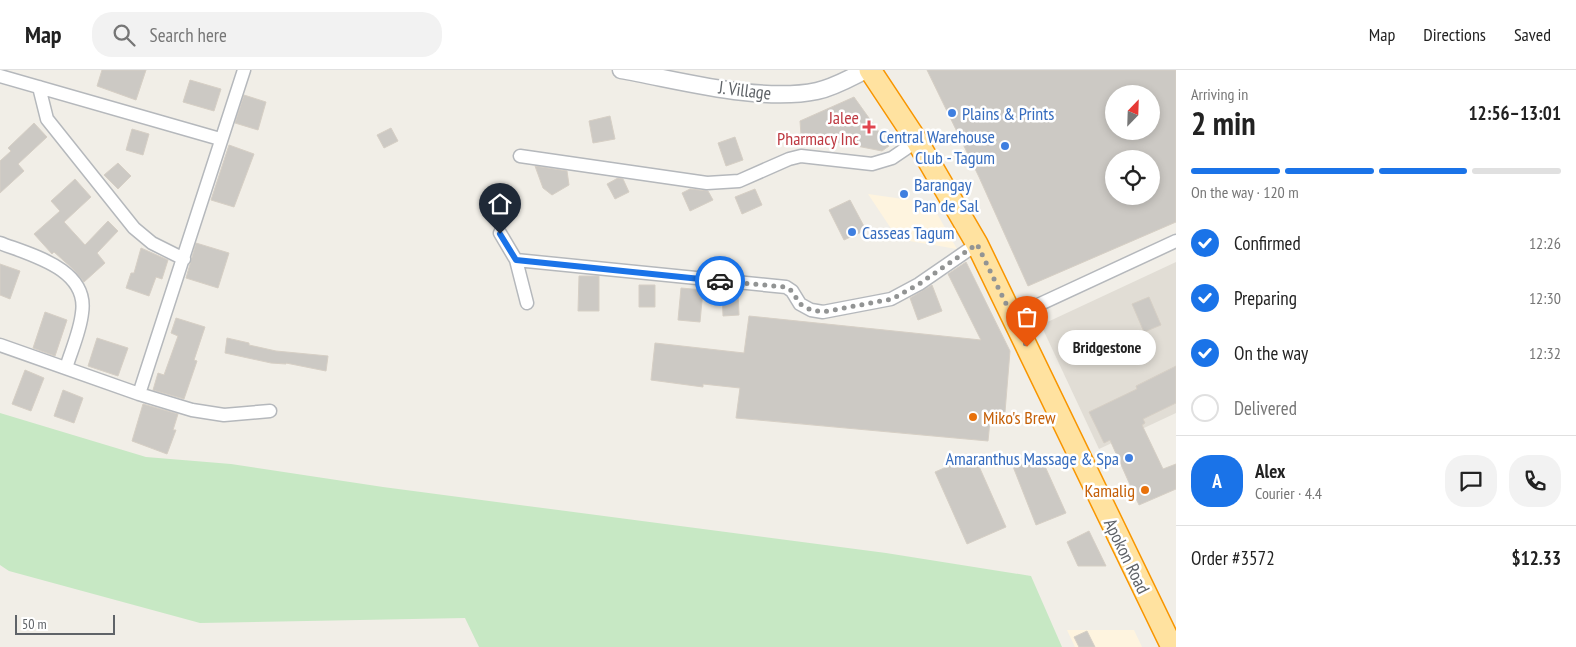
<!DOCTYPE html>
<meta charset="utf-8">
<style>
body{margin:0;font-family:"PT Sans Narrow",sans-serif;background:#f2f2f2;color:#222;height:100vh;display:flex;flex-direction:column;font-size:19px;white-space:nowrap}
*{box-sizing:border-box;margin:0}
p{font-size:16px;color:#767676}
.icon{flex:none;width:28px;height:28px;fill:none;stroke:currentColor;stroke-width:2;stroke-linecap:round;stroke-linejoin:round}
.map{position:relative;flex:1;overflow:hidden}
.panel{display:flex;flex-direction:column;background:#fff;width:400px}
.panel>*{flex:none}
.needle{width:32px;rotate:23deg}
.buttons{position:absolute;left:1105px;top:15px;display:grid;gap:10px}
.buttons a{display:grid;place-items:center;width:55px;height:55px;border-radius:50%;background:#fff;box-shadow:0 2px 8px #0003;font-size:25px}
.scale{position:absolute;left:15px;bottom:12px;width:100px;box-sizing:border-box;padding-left:5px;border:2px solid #5f6368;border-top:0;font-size:14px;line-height:18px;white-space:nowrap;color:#5f6368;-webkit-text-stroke:4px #fff;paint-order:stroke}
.pin{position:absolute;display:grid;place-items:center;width:42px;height:42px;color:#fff;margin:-51px -21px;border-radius:50% 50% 50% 0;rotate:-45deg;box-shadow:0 0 5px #0007}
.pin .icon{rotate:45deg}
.courier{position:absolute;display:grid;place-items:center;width:50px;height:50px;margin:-25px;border:4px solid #1a73e8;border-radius:50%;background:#fff;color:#222;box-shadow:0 1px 6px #0007}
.bubble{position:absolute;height:35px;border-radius:18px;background:#fff;box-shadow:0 2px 8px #0003;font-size:16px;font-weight:700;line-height:35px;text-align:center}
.headline em{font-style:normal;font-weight:700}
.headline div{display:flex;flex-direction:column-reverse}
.headline{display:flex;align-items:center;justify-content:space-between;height:85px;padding:0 15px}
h1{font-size:32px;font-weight:700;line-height:38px}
.bar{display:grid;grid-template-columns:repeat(4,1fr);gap:8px 5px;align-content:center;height:60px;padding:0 15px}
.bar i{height:6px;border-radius:4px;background:#e0e0e0}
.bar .on{background:#1a73e8}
.bar p{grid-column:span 4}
.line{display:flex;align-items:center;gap:12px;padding:0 15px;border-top:1px solid #e0e0e0}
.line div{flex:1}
.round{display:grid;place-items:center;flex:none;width:52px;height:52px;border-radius:20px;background:#f2f2f2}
ol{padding:0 15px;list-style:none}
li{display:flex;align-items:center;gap:15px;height:55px}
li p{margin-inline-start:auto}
li .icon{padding:5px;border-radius:50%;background:#1a73e8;color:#fff;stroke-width:4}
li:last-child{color:#767676}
li i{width:28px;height:28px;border:2px solid #e0e0e0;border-radius:50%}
header{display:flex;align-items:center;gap:30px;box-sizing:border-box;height:70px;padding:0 25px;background:#fff;border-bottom:1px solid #e0e0e0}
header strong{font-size:24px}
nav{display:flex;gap:28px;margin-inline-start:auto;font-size:18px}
.search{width:350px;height:45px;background:#f2f2f2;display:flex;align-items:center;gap:12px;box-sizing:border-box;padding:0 18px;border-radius:20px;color:#767676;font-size:19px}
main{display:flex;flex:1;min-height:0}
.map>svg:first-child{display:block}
.commercial{fill:#fef4df}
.education{fill:#e1ddd5}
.green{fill:#c7e8c4}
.building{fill:#ccc9c4;stroke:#d6cfc5;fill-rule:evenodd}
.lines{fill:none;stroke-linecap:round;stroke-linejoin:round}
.minor-casing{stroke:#b5b8bc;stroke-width:15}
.tertiary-casing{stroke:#b5b8bc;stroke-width:19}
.trunk-casing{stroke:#f89600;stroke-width:24}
.minor{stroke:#fff;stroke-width:12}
.tertiary{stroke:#fff;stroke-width:16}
.trunk{stroke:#ffe2a0;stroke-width:21}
.done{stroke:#929494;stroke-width:5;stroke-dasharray:0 9}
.route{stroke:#1a73e8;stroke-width:6}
.shop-dot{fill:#3f7fe0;stroke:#fff;stroke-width:2}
.health-dot{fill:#e0444e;stroke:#fff;stroke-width:2}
.food-dot{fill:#e8710a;stroke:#fff;stroke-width:2}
.labels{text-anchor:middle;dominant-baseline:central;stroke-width:5;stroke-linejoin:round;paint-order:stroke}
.street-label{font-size:18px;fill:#5f6368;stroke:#fff}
.shop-label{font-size:18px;fill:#366cbe;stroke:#fff;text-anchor:start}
.health-label{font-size:18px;fill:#be3a42;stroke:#fff;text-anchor:end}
.food-label{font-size:18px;fill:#c56008;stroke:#fff;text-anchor:start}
</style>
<header>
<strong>Map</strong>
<div class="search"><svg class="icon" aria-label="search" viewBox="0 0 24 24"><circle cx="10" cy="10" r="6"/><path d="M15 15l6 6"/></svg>Search here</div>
<nav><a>Map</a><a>Directions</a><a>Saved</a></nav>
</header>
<main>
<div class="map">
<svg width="1176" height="577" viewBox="0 0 1176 577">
<rect width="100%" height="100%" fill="#f1eee7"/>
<path class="commercial" d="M868,124L931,133L957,179L898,169Z
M1067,560H1134L1142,577H1075Z"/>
<path class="education" d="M1176,192V343L1099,379L1041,255Z"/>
<path class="green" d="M0,343L146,387L231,394L383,417L886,483L1031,506L1062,577H479L465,548L200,553L9,501L0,495Z"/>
<path class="building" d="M102,0H146L136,30L97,16Z
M927,0H1176V152L1028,216L979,107ZM1114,24H1151V61H1114ZM1114,89H1151V126H1114Z
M190,10L221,19L214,41L183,32Z
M244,25L266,32L258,60L235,53Z
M854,27L889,76L882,81L801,65L800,51Z
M610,46L615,69L593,73L589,51Z
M34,53L47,67L18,94L24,101L0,123V91L11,81L8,78Z
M391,58L398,71L384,78L377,65Z
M132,59L149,64L143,85L126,80Z
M735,67L743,90L726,96L718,73Z
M229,75L254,84L234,137L211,130Z
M118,93L131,106L118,119L104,105Z
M535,96L567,101L569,115L552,125L543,118Z
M618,108L623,109L629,122L615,129L607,114Z
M75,109L91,127L64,152L85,175L108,151L118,161L97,183L105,193L84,212L73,199L54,182L52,184L34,164L60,141L51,131Z
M690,119L708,121L713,130L690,141L682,123Z
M755,119L762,135L742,144L735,127Z
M850,130L866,160L844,170L829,140Z
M196,173L229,183L218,218L186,208Z
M141,178L168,190L162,209L156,207L149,226L126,218L131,203H134Z
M966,192L1010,281L1005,342L991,341L988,371L736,348L740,318L703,314V317L651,310L655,273L744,283L749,246L981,270L948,204Z
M0,194L20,201L10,229L0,225Z
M579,206H599V241H578Z
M639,215H655V237H639Z
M932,215L942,241L918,250L910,228Z
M681,218L703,220L700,252L678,250Z
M722,219L738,220L739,245L723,246Z
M1149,227L1161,255L1144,262L1132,234Z
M45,242L67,250L55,286L33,278Z
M176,248L205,257L194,290L197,291L184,329L153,320L158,303L164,305L178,266L171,263Z
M97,268L128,278L118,306L88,296Z
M227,268L249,273V275L276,281L328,286L326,301L286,293V294L271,293L225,283Z
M1176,296V333L1143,349L1145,353L1142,355L1163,399L1176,394V419L1139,435L1110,370L1104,373L1089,342L1137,319L1136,316Z
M25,300L44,308L31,341L12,334Z
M63,320L83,328L74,353L54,346Z
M143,334L178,344L173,360H176L167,384L132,371Z
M974,385L1006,457L967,474L935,402Z
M1012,394H1044L1066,443L1036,455Z
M1089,461L1106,496H1078L1067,472Z
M1087,561L1095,577H1079L1074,567Z"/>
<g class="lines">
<defs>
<path id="minor" d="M0,6L220,69
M39,17L47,49L134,158L152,173L184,189
M520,86L707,113L739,111L789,89L801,86L872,94L892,88L917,71
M500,163L516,190L527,233
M0,173C31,185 89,199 82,243C80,262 71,281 66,298
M516,190L786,217L792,221L800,234L811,240L823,242L891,229L919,214L977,174
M1012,247L1176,171
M0,275L139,324L192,340L224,345L270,341
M139,324L244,0"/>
<path id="tertiary" d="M621,0C679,10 760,33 817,21C835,17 850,8 866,0"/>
<path id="trunk" d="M870,0L917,71L977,174L1172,577"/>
</defs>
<use href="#minor" class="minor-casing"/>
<use href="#tertiary" class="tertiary-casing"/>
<use href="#trunk" class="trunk-casing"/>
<use href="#minor" class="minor"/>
<use href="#tertiary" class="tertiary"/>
<use href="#trunk" class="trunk"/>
</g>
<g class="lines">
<path class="done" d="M720,211L786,217L792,221L800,234L811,240L823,242L892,229L919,214L977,174L1027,277"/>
<path class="route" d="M500,164L516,190L720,211"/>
</g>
<g class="shop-dot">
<circle cx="952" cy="43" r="5"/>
<circle cx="1005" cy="76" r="5"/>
<circle cx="904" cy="124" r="5"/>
<circle cx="852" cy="162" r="5"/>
<circle cx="1129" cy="388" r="5"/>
</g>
<path class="health-dot" d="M866.5 49.5h5v5h5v5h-5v5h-5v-5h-5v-5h5z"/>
<g class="food-dot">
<circle cx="973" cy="347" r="5"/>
<circle cx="1145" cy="420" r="5"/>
</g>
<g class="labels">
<g class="street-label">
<text transform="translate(745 20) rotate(7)">J. Village</text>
<text transform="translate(1127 486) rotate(64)">Apokon Road</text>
</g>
<g class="shop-label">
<text x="962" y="43">Plains &amp; Prints</text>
<text x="995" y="66" text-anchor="end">Central Warehouse<tspan x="995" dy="21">Club - Tagum</tspan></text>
<text x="914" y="114">Barangay<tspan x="914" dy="21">Pan de Sal</tspan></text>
<text x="862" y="162">Casseas Tagum</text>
<text x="1119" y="388" text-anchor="end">Amaranthus Massage &amp; Spa</text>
</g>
<g class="health-label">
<text x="859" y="47">Jalee<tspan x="859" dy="21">Pharmacy Inc</tspan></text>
</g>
<g class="food-label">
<text x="983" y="347">Miko's Brew</text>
<text x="1135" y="420" text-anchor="end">Kamalig</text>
</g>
</g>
</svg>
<div class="buttons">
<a><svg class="needle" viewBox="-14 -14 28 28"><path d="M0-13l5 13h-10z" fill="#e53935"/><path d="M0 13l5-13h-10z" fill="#767676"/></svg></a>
<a><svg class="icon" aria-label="locate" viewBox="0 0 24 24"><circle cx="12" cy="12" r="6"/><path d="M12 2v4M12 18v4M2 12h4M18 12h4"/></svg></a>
</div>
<div class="scale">50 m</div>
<div class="pin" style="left:1027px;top:277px;background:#ea580c"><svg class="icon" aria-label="bag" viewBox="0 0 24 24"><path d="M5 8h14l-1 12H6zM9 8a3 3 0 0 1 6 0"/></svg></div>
<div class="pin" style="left:500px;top:164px;background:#1f2937"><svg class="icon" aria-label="home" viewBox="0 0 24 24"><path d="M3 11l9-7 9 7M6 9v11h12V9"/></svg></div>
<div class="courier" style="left:720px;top:211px"><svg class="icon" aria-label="car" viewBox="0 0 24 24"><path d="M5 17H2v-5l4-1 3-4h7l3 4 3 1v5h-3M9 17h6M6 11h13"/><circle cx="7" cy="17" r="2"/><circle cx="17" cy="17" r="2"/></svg></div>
<div class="bubble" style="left:1058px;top:260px;width:98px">Bridgestone</div>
</div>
<section class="panel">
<div class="headline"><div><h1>2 min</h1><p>Arriving in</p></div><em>12:56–13:01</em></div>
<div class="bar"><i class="on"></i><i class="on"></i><i class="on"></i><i></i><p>On the way · 120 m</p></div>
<ol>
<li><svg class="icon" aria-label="check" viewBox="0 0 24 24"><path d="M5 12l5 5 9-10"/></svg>Confirmed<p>12:26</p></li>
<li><svg class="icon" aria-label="check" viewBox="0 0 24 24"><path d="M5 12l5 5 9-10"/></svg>Preparing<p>12:30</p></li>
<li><svg class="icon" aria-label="check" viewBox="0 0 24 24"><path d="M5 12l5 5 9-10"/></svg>On the way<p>12:32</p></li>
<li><i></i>Delivered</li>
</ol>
<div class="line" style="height:90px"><b class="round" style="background:#1a73e8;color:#fff">A</b><div><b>Alex</b><p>Courier · 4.4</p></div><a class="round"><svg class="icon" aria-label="chat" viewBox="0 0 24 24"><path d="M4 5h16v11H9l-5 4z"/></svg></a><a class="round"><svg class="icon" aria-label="phone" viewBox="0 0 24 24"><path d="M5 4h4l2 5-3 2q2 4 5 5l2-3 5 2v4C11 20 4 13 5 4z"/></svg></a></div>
<div class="line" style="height:65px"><div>Order #3572</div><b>$12.33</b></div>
</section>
</main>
